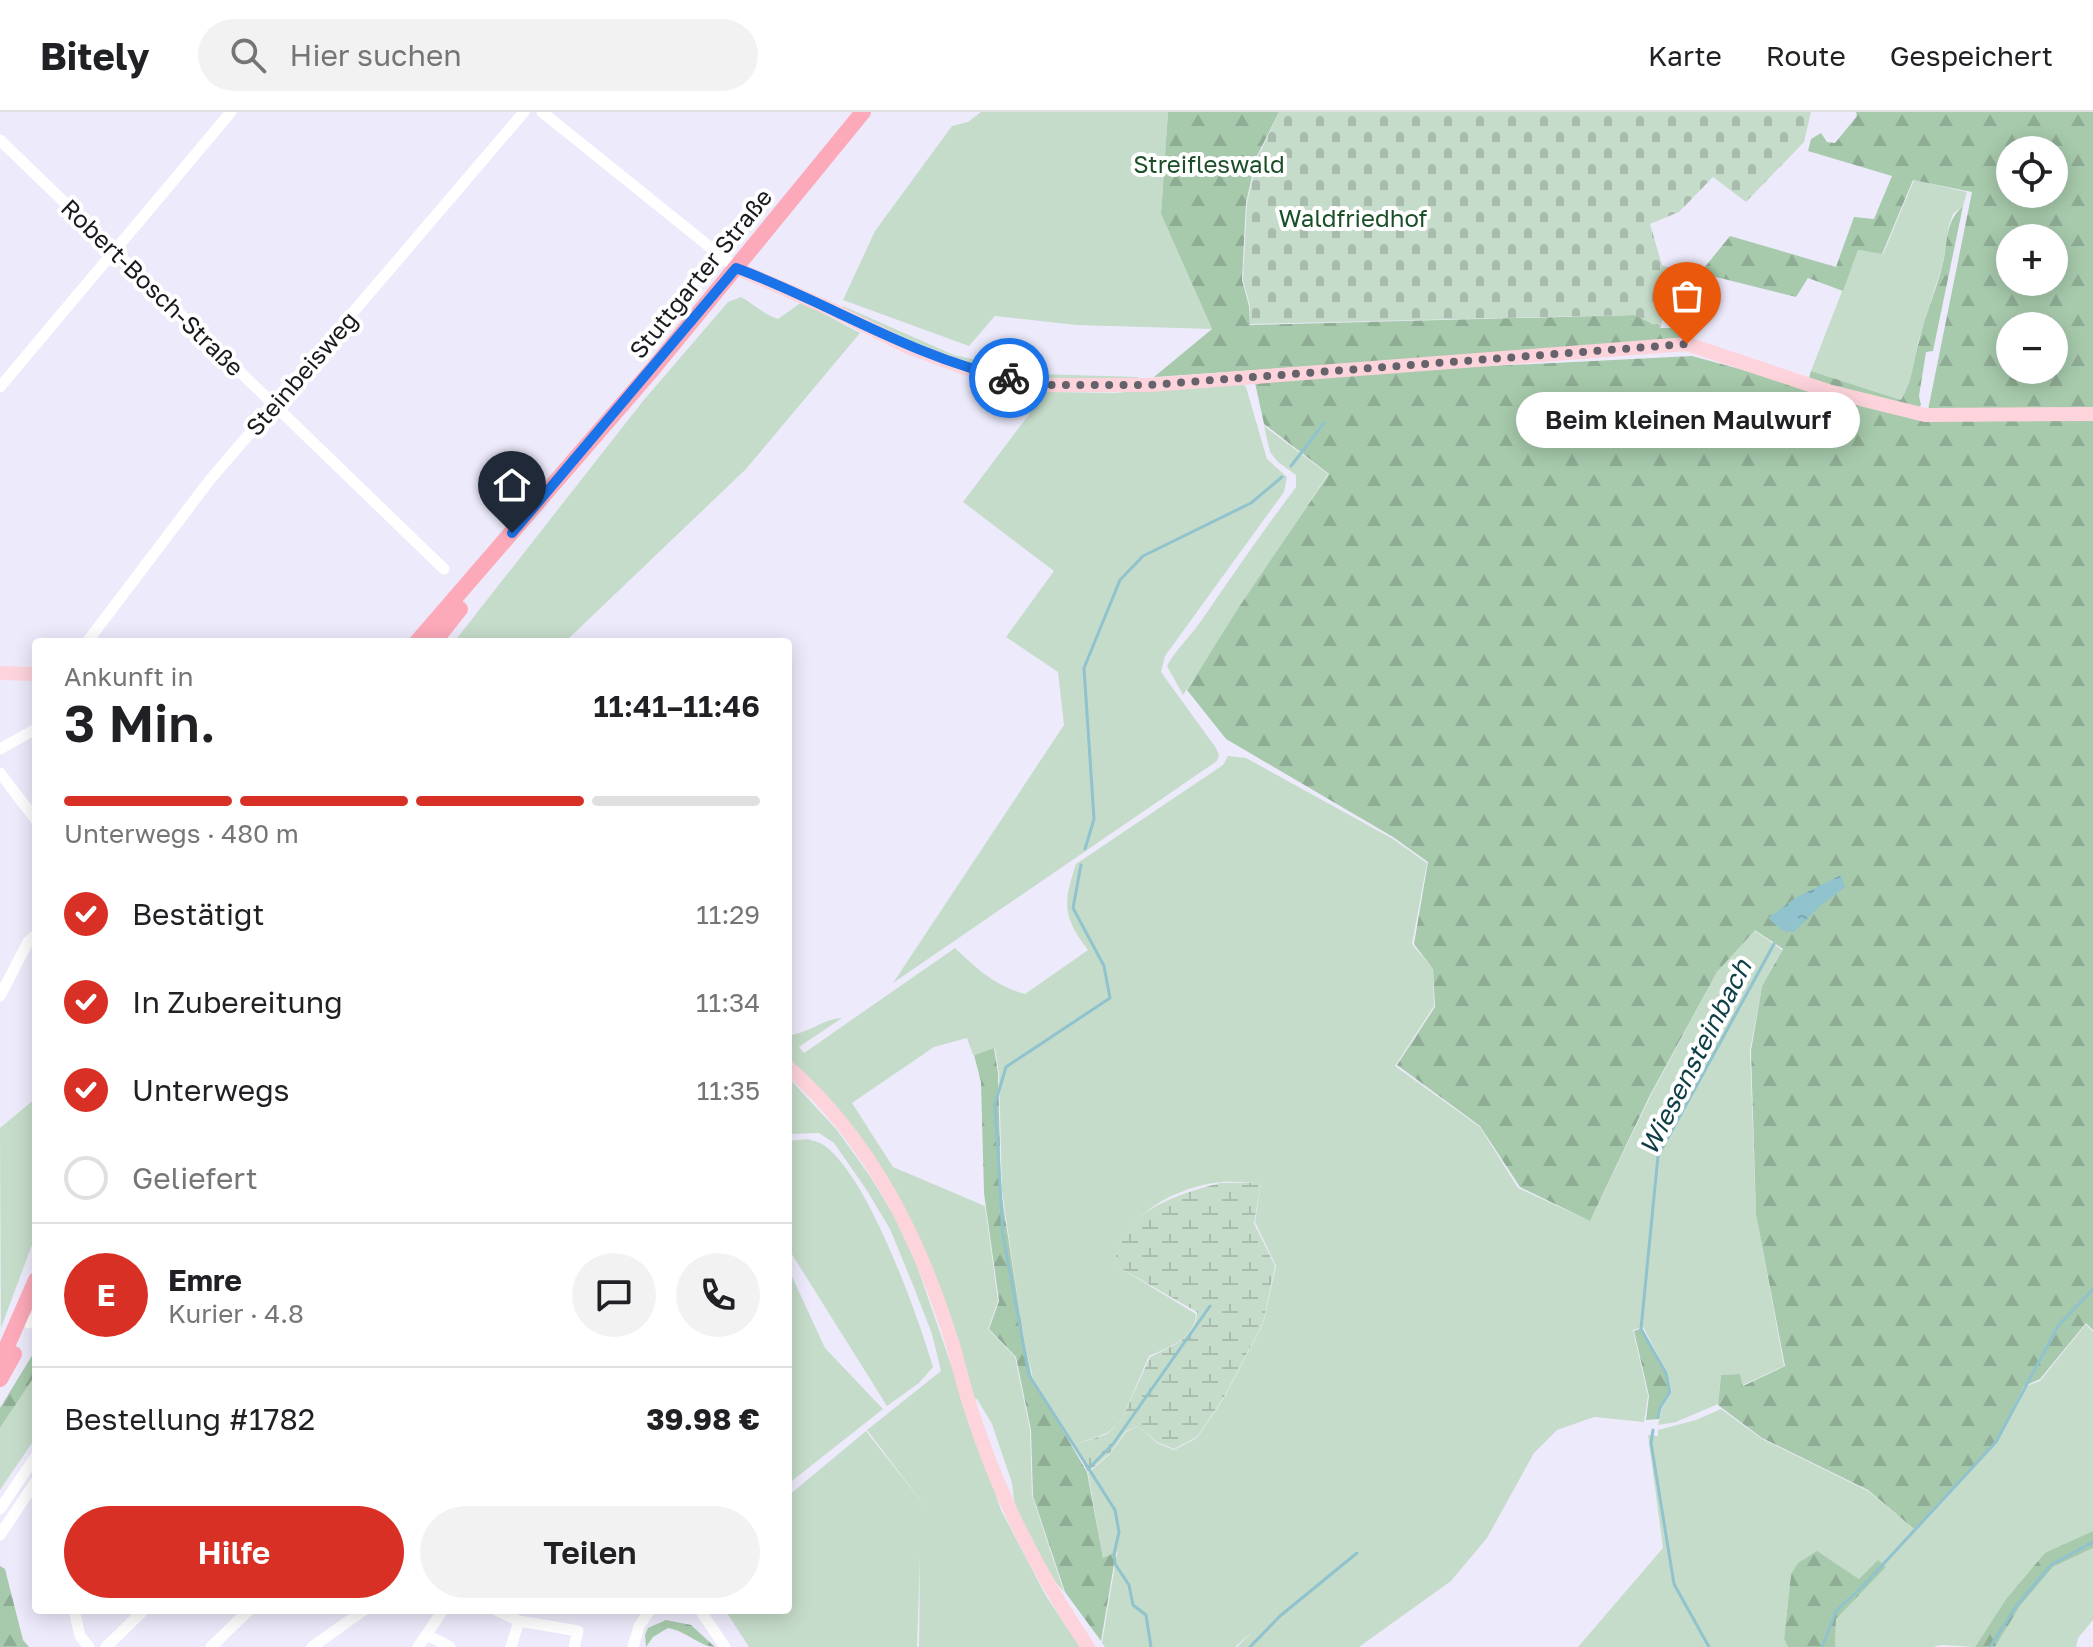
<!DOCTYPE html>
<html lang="de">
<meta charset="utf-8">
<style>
body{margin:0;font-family:"Golos Text",sans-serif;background:#f2f2f2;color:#202124;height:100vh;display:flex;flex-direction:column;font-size:30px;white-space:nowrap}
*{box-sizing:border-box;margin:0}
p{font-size:26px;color:#757577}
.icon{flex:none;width:44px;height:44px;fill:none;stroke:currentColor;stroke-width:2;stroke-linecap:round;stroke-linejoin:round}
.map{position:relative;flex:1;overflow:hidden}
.side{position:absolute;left:32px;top:526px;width:760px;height:976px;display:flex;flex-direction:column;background:#fff;border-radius:8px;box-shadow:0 4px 20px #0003}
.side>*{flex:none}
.fabs{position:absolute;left:1996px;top:24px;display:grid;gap:16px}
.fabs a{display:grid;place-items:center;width:72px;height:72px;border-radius:50%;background:#fff;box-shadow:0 4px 20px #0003;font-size:40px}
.pin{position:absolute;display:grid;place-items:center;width:68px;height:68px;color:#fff;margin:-82px -34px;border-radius:50% 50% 50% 0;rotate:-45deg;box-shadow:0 0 8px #0007}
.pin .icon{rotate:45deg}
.courier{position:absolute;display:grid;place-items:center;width:80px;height:80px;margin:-40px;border:6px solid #1a73e8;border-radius:50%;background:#fff;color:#222;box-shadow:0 2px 10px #0007}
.bubble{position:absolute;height:56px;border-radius:28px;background:#fff;box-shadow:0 4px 20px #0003;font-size:26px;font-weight:600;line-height:56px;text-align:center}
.headline em{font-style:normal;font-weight:600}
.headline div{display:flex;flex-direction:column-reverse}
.headline{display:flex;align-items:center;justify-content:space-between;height:136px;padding:0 32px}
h1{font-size:52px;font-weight:600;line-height:60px}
.bar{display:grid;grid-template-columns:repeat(4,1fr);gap:12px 8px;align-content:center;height:96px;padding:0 32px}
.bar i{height:10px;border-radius:6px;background:#e0e0e0}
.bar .active{background:#d93025}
.bar p{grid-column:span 4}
.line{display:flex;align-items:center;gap:20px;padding:0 32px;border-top:2px solid #e0e0e0}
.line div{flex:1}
.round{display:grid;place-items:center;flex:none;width:84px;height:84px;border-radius:42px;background:#f2f2f2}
ol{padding:0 32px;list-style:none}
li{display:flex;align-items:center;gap:24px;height:88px}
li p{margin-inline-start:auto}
li .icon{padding:8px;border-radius:50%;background:#d93025;color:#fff;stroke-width:4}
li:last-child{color:#757577}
li i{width:44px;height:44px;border:4px solid #e0e0e0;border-radius:50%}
.action{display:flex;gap:16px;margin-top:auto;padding:16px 32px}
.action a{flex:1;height:92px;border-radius:48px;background:#d93025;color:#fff;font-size:32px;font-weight:600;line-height:92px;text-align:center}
.action a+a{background:#f2f2f2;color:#202124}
header{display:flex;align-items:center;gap:48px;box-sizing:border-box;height:112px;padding:0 40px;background:#fff;border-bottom:2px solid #e0e0e0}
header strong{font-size:38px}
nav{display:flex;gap:44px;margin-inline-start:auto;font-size:28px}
.search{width:560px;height:72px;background:#f2f2f2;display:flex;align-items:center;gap:20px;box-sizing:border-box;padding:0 28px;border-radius:44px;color:#757577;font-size:30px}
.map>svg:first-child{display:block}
.grass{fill:#c6dcca}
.forest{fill:url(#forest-firs);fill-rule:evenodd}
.wetland{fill:url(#wetland-marsh)}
.cemetery{fill:url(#cemetery-stones)}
.water{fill:url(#water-ripples)}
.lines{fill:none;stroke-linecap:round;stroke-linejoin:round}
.stream{stroke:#90c3ce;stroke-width:3}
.street{stroke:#fff;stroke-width:11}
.secondary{stroke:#fed4dc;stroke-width:14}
.primary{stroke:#fca9b9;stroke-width:16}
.done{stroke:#64626b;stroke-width:8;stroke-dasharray:0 14.4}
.route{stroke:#1a73e8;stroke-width:10}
.labels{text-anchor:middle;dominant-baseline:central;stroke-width:8;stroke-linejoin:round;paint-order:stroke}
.park-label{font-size:24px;fill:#1a4f29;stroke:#fff}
.street-label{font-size:24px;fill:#1a191e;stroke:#fff}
.water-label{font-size:26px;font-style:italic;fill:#0f3e47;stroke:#fff}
</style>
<header>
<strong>Bitely</strong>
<div class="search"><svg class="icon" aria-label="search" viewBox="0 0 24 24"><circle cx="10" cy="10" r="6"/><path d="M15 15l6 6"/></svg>Hier suchen</div>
<nav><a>Karte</a><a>Route</a><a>Gespeichert</a></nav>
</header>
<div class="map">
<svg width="2093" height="1535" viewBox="0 0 2093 1535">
<defs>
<pattern id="forest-firs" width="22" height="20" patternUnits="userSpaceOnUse" patternTransform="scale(2)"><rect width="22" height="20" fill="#a7caac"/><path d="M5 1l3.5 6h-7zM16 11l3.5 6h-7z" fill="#8fad94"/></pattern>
<pattern id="wetland-marsh" width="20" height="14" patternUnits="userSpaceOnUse" patternTransform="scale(2)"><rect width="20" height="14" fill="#c6dcca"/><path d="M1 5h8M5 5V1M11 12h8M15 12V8" fill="none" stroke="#aabcad"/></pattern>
<pattern id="cemetery-stones" width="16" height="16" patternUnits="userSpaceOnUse" patternTransform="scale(2)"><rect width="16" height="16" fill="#c6dcca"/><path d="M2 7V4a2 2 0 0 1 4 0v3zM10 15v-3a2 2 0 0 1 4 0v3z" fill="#aabcad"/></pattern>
<pattern id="water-ripples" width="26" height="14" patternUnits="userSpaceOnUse" patternTransform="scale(2)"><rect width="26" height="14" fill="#90c3ce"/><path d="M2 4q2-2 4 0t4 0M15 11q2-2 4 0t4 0" fill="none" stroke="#7ca7b0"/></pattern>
</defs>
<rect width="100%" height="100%" fill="#edebfb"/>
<path class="grass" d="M981,0H1168L1161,102L1212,217L1076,213L995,204L969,234L843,188L875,119L952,14L968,10Z
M1914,68L1967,80L1963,94L1953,102L1949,113L1943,151L1918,230L1910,274L1901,288L1811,259L1858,138L1883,142Z
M741,185C754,192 763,202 778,207L802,190L860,221L746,357L565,530H454L643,289L728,190Z
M843,194L954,243L1040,262L1137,265L1141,267L1033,269L934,242L842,198Z
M1239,270L1246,275L1267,347L1287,365L1284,380L1165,544L1161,560L1216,636L1219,643L1217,649L893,871L1064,613L1058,560L1006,525L1054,459L963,390L1046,280L1115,281Z
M1264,314L1328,362L1183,583L1167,554C1176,537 1190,525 1201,509C1232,464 1263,419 1296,375V363L1278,350L1270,340Z
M1228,644L1246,646L1393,727L1427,751L1412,832L1433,857L1434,894L1395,954L1480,1015L1518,1076L1590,1109L1652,981L1717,860L1754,818L1782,838L1762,874L1750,939L1756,1101L1784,1254L1743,1273L1740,1262L1721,1263L1718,1292L1676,1310L1658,1313L1662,1296L1672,1280L1667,1260L1643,1215L1633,1218L1648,1284L1644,1310L1594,1305L1557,1318L1534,1341L1487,1426L1451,1469L1359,1535H1237L1252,1520L1235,1535H1105L1102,1531L1117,1441L1121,1439L1103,1446L1088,1361L1110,1342L1126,1320L1138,1314L1157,1331L1174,1338L1197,1326L1224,1286L1263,1212L1276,1154L1255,1110L1261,1071C1248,1071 1235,1069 1222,1070C1177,1074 1119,1104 1115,1153L1196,1202C1195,1227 1169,1235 1149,1244L1121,1309L1107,1321L1074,1333L1033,1266L1024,1229L1002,1079L999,961L995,936L973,943L967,926L934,935L852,991L893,1055L985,1094L998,1189L988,1217L1015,1245L1030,1318L1032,1383L1064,1480L1041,1453L1016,1404L1012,1371L992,1312L977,1287H974L922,1133L788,948V923C808,922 825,906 842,906L799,935L804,941L955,836C977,857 995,874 1025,882L1088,838C1062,804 1063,791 1076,752L1223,653Z
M788,965L836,1017L870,1064L893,1102L916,1151L1001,1398L1046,1484L1080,1535H919L920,1445L917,1535H749L725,1498H788V1384L866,1319L928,1398L867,1318L941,1259L932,1222L913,1173L890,1117L866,1077L834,1031L819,1021L788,1022Z
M36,986V1122L1,1216L0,1016Z
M808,1027C814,1029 820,1030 825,1034C869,1067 917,1201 933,1255L919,1271L887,1294L788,1136V1029Z
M788,1156L825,1236L883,1297L788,1372Z
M2086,1212L2093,1220V1419L2045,1442L2006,1487L1975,1535L1942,1533L1932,1535H1835L1836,1507L1878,1449L1859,1467L1817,1440L1791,1462L1784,1527L1788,1535H1578L1663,1436L1648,1323L1658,1324V1318L1696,1308L1721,1297L1762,1327L1868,1379L1915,1418L1996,1330L2024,1275L2040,1269Z
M36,1262V1325L0,1378V1316Z
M2093,1436V1508L2078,1526L2076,1535H1995L2020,1494L2053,1455Z"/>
<path class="forest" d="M1168,0H1279L1256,46L1246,91L1242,168L1249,194L1250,213L1635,203L1661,216H1682L1681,229L1154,265L1212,217L1161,102Z
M1856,0H2093V1218L2086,1211L2040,1267L2024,1274L1996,1329L1914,1417L1868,1378L1762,1326L1718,1293L1721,1263L1740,1262L1743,1274L1785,1254L1756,1102L1751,939L1762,874L1783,837L1755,818L1717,860L1650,983L1590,1109L1520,1075L1480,1014L1397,953L1435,895L1433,857L1414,832L1428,750L1393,725L1226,627L1187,578L1239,495L1329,362L1264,312L1254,266L1692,244L1926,308L1972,80L1913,68L1882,142L1858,138L1843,179L1808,166L1796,185L1700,161L1730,124L1836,155L1854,105L1874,107L1892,64L1808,39L1811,27L1821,21L1827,30L1835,31L1857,4ZM2010,38H2054V82H2010ZM2010,126H2054V170H2010ZM2010,214H2054V258H2010Z
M1963,94L1933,239L1926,240L1919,284L1921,293L1915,299L1808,269L1811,259L1901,288C1913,269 1913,250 1919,229C1925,203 1937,177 1943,151C1948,129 1945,110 1963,94Z
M994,936L998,961L1001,1079L1024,1229L1032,1266L1087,1360L1103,1446L1116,1440L1101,1529L1065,1480L1033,1384L1031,1318L1016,1245L989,1217L999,1189L984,1081L981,970L974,943Z
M1642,1216L1666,1261L1671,1280L1661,1296L1659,1307L1646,1308L1649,1284L1634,1219Z
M36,1237V1262L0,1316V1296Z
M2093,1419V1436L2053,1455L2020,1494L1995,1535H1975L2006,1487L2045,1441Z
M1817,1439L1859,1467L1878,1448L1886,1455L1836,1507L1835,1535H1788L1784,1527L1791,1462L1798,1451Z
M0,1454L5,1457L23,1528L29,1535H0Z
M666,1508L691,1513L715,1535C701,1535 686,1519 668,1516L653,1525L646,1535L645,1523L648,1516Z"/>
<path class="wetland" d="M1220,1071H1261L1254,1111L1275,1154L1263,1211L1224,1285L1197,1325L1174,1337L1157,1330L1138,1314L1126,1319L1110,1341L1088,1360L1074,1333L1107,1322L1121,1309L1150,1245C1170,1235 1197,1226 1197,1200L1115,1153C1119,1099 1176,1083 1220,1071Z"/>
<path class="cemetery" d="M1279,0H1811L1804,30L1746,90L1713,65L1679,100L1650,112L1662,153L1670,156L1661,216L1635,203L1250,212V194L1243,168L1247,91L1257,47Z"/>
<path class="water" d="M1841,763L1845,775L1821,793L1794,820L1783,819L1768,806L1797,785Z"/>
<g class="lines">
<path class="stream" d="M1291,354L1324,311
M1085,737L1094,707L1084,556L1120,468L1143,444L1251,391L1282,365
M1081,753L1073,796L1104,854L1110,886L1006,955L995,992L1003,1123L1029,1263L1115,1398L1119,1420L1114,1442L1115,1452L1129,1473L1133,1493L1146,1503L1151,1535
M1658,1305L1660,1296L1670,1280L1666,1261L1641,1217L1658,1044L1774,832
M1653,1318L1651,1331L1674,1472L1709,1535
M1088,1357L1113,1332L1210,1194
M1250,1535L1280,1504L1357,1441
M1822,1535L1836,1499L1864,1473L1996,1330L2058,1214L2093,1177
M1990,1535L2017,1493L2051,1453L2093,1430"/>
<path class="street" d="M542,0L736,156
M0,28L444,457
M0,275L231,0
M87,530L209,369L524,0
M0,637L36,617
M0,661L36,708
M0,884L28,830L36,823
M29,1211L36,1205
M0,1397L36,1344
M0,1423L36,1369
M74,1498L80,1524L89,1535
M496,1498L519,1509L578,1519L574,1535
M700,1498L725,1535
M427,1523L450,1535
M106,1535L144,1498
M211,1535L249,1498
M312,1535L364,1498
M418,1535L443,1498
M511,1535L519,1509
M633,1535L639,1514L650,1498"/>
<path class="secondary" d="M736,156L833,198L910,236L973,259L1046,273H1149L1687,232L1828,279L1925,303L2093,302
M0,561L36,562
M788,955C872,1029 920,1127 953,1233C959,1254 964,1276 971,1297C998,1382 1038,1461 1088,1535"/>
<path class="primary" d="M417,530L652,258L863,0
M434,530L460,497
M0,1250L36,1168
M0,1267L14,1242"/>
</g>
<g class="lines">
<path class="done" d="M1009,266L1046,273H1149L1687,232"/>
<path class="route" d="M512,421L736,156C828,190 911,245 1009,266"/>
</g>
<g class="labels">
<g class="park-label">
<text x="1209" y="51">Streifleswald</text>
<text x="1353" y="105">Waldfriedhof</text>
</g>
<g class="street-label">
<text transform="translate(700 161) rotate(-51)">Stuttgarter Straße</text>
<text transform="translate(153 175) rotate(44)">Robert-Bosch-Straße</text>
<text transform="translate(301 261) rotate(-49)">Steinbeisweg</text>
</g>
<g class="water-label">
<text transform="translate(1695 945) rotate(-63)">Wiesensteinbach</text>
</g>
</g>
</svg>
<div class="fabs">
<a><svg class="icon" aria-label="locate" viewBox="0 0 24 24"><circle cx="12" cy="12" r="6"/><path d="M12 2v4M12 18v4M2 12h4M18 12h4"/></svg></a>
<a>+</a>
<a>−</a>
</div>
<div class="pin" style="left:1687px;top:232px;background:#ea580c"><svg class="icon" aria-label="bag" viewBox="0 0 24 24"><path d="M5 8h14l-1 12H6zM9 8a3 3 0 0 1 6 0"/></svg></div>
<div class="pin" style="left:512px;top:421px;background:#1f2937"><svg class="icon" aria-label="home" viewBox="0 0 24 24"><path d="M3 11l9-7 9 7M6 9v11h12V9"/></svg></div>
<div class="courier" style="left:1009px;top:266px"><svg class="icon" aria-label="bike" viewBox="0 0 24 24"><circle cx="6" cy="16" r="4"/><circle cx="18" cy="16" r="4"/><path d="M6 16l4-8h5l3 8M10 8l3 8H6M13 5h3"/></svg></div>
<div class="bubble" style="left:1516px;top:280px;width:344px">Beim kleinen Maulwurf</div>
<section class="side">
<div class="headline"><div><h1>3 Min.</h1><p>Ankunft in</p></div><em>11:41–11:46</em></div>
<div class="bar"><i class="active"></i><i class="active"></i><i class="active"></i><i></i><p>Unterwegs · 480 m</p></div>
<ol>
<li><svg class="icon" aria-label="check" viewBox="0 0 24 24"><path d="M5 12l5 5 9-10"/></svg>Bestätigt<p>11:29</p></li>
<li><svg class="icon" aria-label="check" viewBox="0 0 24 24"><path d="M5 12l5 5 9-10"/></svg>In Zubereitung<p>11:34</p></li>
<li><svg class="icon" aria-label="check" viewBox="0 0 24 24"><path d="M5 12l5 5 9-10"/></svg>Unterwegs<p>11:35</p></li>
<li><i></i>Geliefert</li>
</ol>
<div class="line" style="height:144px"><b class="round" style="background:#d93025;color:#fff">E</b><div><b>Emre</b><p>Kurier · 4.8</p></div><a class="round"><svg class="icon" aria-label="chat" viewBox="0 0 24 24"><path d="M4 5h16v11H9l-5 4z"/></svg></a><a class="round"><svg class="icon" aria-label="phone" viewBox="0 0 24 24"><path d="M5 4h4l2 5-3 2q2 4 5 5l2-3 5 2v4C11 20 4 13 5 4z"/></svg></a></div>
<div class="line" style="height:104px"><div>Bestellung #1782</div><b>39.98 €</b></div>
<div class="action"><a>Hilfe</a><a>Teilen</a></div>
</section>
</div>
